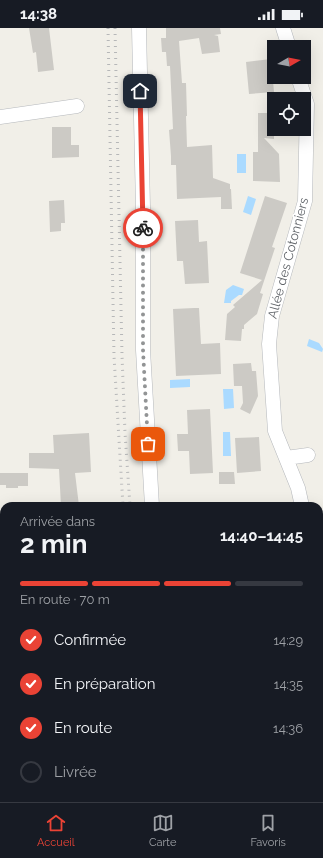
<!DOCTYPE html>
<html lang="fr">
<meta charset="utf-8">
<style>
body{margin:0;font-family:Raleway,sans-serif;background:#20242c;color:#f1f3f6;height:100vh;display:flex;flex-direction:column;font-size:15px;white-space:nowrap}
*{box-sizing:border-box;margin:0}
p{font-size:13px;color:#9ea1a6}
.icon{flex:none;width:22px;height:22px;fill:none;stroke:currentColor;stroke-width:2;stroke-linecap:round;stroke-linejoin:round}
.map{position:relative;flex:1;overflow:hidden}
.side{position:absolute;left:0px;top:474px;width:323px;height:300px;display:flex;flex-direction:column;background:#171b24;border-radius:12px 12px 0 0;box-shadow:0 4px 16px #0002}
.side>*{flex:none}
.needle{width:26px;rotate:81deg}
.buttons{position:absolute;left:267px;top:12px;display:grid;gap:8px}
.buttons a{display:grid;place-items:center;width:44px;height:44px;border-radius:0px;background:#171b24;box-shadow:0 4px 16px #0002;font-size:20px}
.pin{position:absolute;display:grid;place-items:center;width:34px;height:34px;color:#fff;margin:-17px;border-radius:8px;box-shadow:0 2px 6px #0006}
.courier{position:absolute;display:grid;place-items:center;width:40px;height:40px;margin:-20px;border:3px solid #ea4335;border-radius:50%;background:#fff;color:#222;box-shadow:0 1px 5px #0007}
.headline em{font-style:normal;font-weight:700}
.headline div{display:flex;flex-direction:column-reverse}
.headline{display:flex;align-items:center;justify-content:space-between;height:68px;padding:0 20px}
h1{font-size:26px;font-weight:700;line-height:30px}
.bar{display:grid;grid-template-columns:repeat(4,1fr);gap:6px 4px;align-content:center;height:48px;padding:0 20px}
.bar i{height:5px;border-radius:3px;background:#363941}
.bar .current{background:#ea4335}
.bar p{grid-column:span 4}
ol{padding:0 20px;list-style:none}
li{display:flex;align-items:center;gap:12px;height:44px}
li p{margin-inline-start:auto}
li .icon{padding:4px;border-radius:50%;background:#ea4335;color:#fff;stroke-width:4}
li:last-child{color:#9ea1a6}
li i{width:22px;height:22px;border:2px solid #363941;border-radius:50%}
.status{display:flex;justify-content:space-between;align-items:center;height:28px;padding:0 20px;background:#171b24;direction:ltr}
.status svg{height:11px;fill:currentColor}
.menu{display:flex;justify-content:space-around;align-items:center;height:56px;border-top:1px solid #363941;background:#171b24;font-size:11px;color:#9ea1a6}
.menu a{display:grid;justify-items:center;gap:2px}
.menu .current{color:#ea4335}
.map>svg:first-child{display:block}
.water{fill:#aadaff}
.building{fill:#cccac5}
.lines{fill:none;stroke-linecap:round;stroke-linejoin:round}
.minor-casing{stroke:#b5b8bc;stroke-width:15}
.minor{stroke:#fff;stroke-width:14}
.rail{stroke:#b6b7b8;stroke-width:3;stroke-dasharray:1 5;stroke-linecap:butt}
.done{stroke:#929495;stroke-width:4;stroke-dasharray:0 7.2}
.route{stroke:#ea4335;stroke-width:5}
.labels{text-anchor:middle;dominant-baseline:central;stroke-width:3;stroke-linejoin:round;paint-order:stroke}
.street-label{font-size:13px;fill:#5f6368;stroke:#fff}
</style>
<div class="status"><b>14:38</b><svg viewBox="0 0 49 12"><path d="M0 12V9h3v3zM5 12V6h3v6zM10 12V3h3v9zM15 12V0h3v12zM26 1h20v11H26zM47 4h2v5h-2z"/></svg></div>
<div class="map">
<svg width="323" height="774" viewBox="0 0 323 774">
<rect width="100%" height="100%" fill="#f1efe8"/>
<path class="water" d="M237,126H246V145H237Z
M248,168L256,171L251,187L243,184Z
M233,257L244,261L242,267H239L231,273V275H224L226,262Z
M309,311L319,315L323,321L322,324L307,318Z
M190,351V359L170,360V352Z
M223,361H233L234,380L224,381Z
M223,404H230L231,428H223Z"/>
<path class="building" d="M29,0H49L54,42L38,44L36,24L33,25Z
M166,0H220L221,6L214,7L218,8L220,24L202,26L199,10L179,13L182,55H186L187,88H186L187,119L212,117L213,150L230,156V161H231L232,181H221V169L177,171L176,137H171V128L169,102L173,101L170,38H167L166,24H162L161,10H166Z
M271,31L274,64L249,66L246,34Z
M258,85H274V111L264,110L279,126L280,154L253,153V124H258Z
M52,99H71V117H79V129L52,130Z
M265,168L287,175L272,219L275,220L260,265L263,266L257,286L244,297V301H242L241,313L225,312L227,286L235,279L233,277L262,252L240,245Z
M64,172L65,195H61V203L50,204L49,173Z
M198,192L199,214L207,213L209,255L185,256L183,233H177L175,193Z
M194,280H199L201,316L220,315L221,346L176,348L173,281Z
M251,335L252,343H256L258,368L250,386L240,381L243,375L242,358H234L233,336Z
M210,381L213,445L190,446L189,423H178L177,406H188L187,382Z
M89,405L91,444L75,445L79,478H61L59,441L29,440V425H54L53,407Z
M259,409L261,443L237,445L235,410Z
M219,444H234L235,456H219Z
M0,445H28V458H18V460H6V457H0Z"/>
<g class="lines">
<defs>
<path id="minor" d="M139,0L143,179V322L152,478
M283,0L289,19
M298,49L307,76L305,173L272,288L269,316L275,403L298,460L302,478
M0,89L77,78
M286,430L308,427
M319,504H323
M319,554H323
M319,606L323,605
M319,655H323
M319,698H323
M319,748L323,747
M1,774L4,748
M179,774L222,770"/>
</defs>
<use href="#minor" class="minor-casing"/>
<use href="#minor" class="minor"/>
<path class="rail" d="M108,0L114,328L123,478
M115,0L122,327L125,405L130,478
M160,770V774
M167,770L168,774"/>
</g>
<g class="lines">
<path class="done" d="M143,200V322L148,416"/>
<path class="route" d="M140,63L143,200"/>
</g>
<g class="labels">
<g class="street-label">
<text transform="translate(288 230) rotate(-75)">Allée des Cotonniers</text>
</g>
</g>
</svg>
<div class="buttons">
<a><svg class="needle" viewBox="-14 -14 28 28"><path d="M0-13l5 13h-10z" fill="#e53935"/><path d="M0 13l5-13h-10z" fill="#9ea1a6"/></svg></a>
<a><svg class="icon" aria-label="locate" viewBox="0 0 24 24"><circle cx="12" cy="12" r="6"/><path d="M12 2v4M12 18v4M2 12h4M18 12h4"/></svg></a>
</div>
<div class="pin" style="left:148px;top:416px;background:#ea580c"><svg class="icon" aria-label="bag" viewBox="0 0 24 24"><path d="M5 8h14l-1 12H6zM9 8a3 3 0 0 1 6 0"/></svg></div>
<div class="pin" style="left:140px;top:63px;background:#1f2937"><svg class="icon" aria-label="home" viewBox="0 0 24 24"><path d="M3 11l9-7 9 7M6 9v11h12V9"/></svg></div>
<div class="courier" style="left:143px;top:200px"><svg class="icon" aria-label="bike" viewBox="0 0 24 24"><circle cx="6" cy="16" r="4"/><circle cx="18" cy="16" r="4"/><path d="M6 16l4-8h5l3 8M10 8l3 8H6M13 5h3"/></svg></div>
<section class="side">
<div class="headline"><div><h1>2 min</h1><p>Arrivée dans</p></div><em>14:40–14:45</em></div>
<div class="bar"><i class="current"></i><i class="current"></i><i class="current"></i><i></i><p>En route · 70 m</p></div>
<ol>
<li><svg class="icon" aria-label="check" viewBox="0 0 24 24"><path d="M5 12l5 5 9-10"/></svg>Confirmée<p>14:29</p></li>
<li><svg class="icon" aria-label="check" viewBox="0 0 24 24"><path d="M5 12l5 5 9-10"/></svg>En préparation<p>14:35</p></li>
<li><svg class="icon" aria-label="check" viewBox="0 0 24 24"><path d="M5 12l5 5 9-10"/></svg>En route<p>14:36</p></li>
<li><i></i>Livrée</li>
</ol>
</section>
</div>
<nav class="menu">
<a class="current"><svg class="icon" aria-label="home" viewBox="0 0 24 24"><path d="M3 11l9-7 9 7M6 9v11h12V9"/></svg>Accueil</a>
<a><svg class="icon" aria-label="map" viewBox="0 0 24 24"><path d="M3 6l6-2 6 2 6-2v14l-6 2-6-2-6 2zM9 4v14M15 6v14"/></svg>Carte</a>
<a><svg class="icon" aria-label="saved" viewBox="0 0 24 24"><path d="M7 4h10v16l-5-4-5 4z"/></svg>Favoris</a>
</nav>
